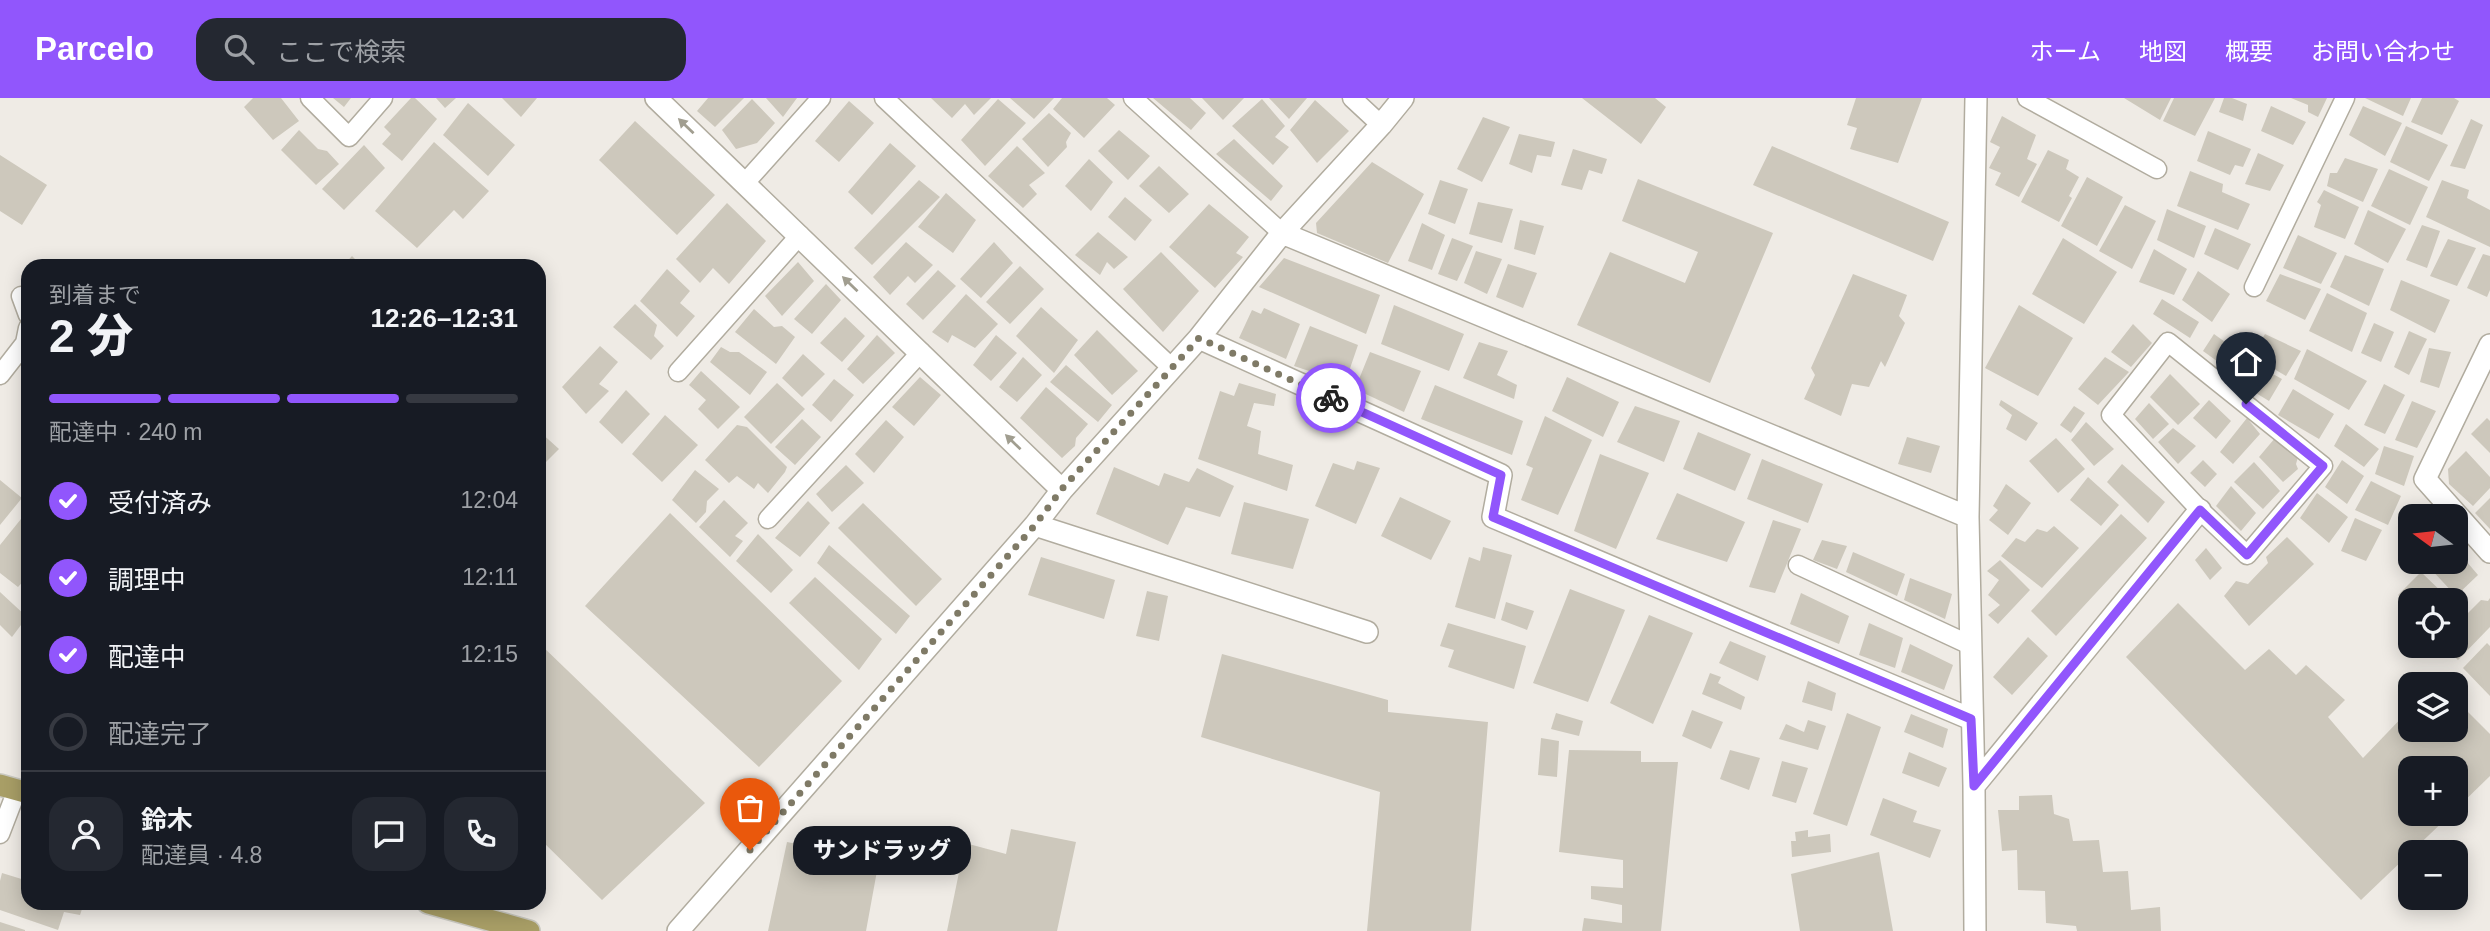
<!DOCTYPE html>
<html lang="ja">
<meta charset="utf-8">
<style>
body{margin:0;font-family:Arial,"Noto Sans JP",sans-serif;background:#242831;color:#f1f3f6;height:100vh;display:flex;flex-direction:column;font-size:26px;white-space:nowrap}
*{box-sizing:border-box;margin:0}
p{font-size:23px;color:#9ea1a6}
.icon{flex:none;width:38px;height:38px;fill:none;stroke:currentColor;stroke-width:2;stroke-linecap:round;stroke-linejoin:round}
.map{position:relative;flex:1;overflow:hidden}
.panel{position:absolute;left:21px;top:161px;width:525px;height:651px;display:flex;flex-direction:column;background:#171b24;border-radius:21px;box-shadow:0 4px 18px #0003}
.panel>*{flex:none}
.needle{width:46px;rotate:285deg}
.controls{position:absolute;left:2398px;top:406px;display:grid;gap:14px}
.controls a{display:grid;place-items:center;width:70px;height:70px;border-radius:14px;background:#171b24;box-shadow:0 4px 18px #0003;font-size:35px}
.pin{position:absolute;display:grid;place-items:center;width:60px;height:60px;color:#fff;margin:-72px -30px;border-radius:50% 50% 50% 0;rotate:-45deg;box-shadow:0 0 7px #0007}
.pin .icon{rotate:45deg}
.courier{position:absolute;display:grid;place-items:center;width:70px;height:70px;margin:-35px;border:5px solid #9156fc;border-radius:50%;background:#fff;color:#222;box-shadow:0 2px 9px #0007}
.bubble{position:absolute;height:49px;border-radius:21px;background:#171b24;box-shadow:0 4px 18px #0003;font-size:23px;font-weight:800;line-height:49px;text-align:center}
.head em{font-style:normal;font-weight:800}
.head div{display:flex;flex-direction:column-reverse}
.head{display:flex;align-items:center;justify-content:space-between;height:119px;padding:0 28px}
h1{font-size:46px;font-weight:800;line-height:52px}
.bar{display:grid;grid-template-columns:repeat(4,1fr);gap:10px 7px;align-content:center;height:84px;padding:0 28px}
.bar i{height:9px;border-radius:5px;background:#363941}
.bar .active{background:#9156fc}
.bar p{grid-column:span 4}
.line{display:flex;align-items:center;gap:18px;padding:0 28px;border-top:2px solid #363941}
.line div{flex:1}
.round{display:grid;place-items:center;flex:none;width:74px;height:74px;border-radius:21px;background:#242831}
ol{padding:0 28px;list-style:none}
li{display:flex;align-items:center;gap:21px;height:77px}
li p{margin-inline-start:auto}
li .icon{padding:7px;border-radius:50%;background:#9156fc;color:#fff;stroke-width:4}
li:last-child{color:#9ea1a6}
li i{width:38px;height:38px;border:4px solid #363941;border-radius:50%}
header{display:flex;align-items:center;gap:42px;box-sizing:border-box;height:98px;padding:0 35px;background:#9156fc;color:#fff}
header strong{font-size:33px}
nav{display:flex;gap:38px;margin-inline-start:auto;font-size:24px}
.search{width:490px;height:63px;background:#242831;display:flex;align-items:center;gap:18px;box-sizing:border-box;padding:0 24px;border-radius:21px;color:#9ea1a6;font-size:26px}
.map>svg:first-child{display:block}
.building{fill:#cdc8bc}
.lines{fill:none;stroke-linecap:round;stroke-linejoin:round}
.lane-casing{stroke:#b1ac9f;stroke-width:21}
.street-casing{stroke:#b1ac9f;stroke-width:24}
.primary-casing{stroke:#cac9c1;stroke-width:24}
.lane{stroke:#fff;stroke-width:18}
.street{stroke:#fff;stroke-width:21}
.primary{stroke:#a89e66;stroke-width:21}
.oneway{fill:#a19e90}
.done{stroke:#7f7a66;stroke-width:7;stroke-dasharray:0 12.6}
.route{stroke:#9156fc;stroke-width:9}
</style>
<header>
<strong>Parcelo</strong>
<div class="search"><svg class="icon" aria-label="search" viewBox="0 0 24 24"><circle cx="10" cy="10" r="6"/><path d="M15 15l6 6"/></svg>ここで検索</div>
<nav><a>ホーム</a><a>地図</a><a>概要</a><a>お問い合わせ</a></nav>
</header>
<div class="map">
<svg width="2490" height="833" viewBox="0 0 2490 833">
<rect width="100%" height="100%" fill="#efebe5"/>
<path class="building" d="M253,0H281L299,23L273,42L244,9Z
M333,0H351L344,9Z
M411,0H415L437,21L402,63L382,46L391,36L384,29Z
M436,0H456L445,10Z
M502,0H537L521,19Z
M708,0H744L715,29L697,13Z
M766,0H797L783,19Z
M931,0H991L974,17L965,6L952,20Z
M1010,0H1054L1034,21Z
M1062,0H1107L1115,7L1084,40L1053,11Z
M1153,0H1190L1206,15L1191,32Z
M1202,0H1244L1223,22Z
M1269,0H1307L1289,21Z
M1582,0H1655L1666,9L1641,46Z
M1856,0H1922L1898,65L1850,51L1857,30L1847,27Z
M2124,0H2171L2160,22Z
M2174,0H2215L2195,38L2163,23Z
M2224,0H2232L2247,6L2243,23L2219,14Z
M2291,0H2327L2318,19L2308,14V7Z
M2365,0H2411L2403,18Z
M2422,0H2454L2459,3L2442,37L2411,24Z
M752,1L775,25L757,45L736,51L722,32Z
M998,1L1026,25L985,68L961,42Z
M1262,1L1285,28L1275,39L1289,49L1273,67L1232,28Z
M1315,2L1349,33L1317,65L1290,32Z
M849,3L874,25L839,64L815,43Z
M468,5L515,47L488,78L443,37Z
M2271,8L2306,24L2293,47L2261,33Z
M2363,8L2402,25L2385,58L2349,37Z
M1049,15L1071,35L1066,44L1067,49L1048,69L1022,41Z
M2002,18L2036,37L2027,61L2037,66L2019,99L1995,87L2001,75L1989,70L2000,49L1990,44Z
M1483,19L1510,29L1482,84L1457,71Z
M2471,21L2483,27L2465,71L2450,68Z
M635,23L715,97L677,137L599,62Z
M2406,28L2448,47L2429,83L2390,64Z
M299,32L318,51L327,53L339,66L316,87L281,52Z
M1119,32L1150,58L1128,82L1098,53Z
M2208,33L2251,51L2243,69L2235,67L2230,77L2197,63Z
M1519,36L1555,44L1551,59L1537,57L1532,75L1509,66Z
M1234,41L1283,88L1271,103L1216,56Z
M434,44L489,93L463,121L454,112L417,150L375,113Z
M890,45L916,68L872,117L848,94Z
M364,47L385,70L344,112L322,91Z
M1017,48L1045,75L1029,87L1037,96L1023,110L988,78Z
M1772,48L1949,124L1933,163L1753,87Z
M1573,51L1607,61L1602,76L1589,72L1582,92L1561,87Z
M2048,52L2069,62L2066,71L2079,79L2069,98L2072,100L2059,124L2021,104Z
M2258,55L2284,67L2270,93L2245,86Z
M0,57L47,87L22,127L0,113Z
M2345,60L2378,71L2363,104L2327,88L2330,75H2337Z
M1089,61L1113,84L1091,113L1065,88Z
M1372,64L1424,96L1388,165L1317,135L1316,125Z
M1159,68L1189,96L1169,115L1139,88Z
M2389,71L2428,89L2410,127L2371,108Z
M2190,73L2223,86L2222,94L2250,106L2238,132L2177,108Z
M2087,79L2123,99L2097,148L2061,128Z
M1638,81L1773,135L1710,285L1577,227L1610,154L1685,185L1698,154L1622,123Z
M919,82L940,99L872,167L854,150Z
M1440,82L1468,91L1455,126L1428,116Z
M2442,82L2469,92L2467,100L2490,112V149L2426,119Z
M2324,92L2359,109L2345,141L2314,129L2321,107L2317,104Z
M946,95L976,122L953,155L918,129Z
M1125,99L1152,122L1135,143L1108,119Z
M1478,104L1513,111L1502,145L1469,136Z
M727,105L766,143L729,186L713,170L700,185L676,161Z
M1209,106L1249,139L1236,155L1243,159L1215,190L1169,149Z
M2125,107L2156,123L2132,171L2099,153Z
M2167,111L2206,128L2194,160L2157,142Z
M2368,112L2406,131L2388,165L2354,146Z
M1520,122L1544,128L1535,157L1514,151Z
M1422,125L1445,137L1432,172L1408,163Z
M2422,127L2440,133L2427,170L2406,162Z
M2215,130L2251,146L2238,172L2204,156Z
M1098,134L1128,159L1114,171L1107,164L1100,177L1075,157Z
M2298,137L2337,155L2321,186L2283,170Z
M1452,140L1473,148L1457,183L1438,176Z
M2063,140L2117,174L2084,226L2032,196Z
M2448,141L2476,150L2457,188L2430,178Z
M906,144L933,167L915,185L908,178L890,197L873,179Z
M994,144L1013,165L981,200L960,181Z
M2154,151L2187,171L2174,197L2139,184Z
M1476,153L1502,161L1487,196L1464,185Z
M1161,154L1199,193L1163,234L1123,191Z
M2483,156L2490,158V192L2487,199L2467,190Z
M2345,157L2384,171L2369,208L2330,189Z
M352,158L362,168H343Z
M1284,160L1380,197L1366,236L1259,189Z
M798,164L814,183L782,218L765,198Z
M1508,166L1537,175L1523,210L1496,199Z
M1020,168L1044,191L1010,226L986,204Z
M667,171L690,193L680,205L695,218L677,239L640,203Z
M938,172L956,188L923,222L906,206Z
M2198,173L2230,196L2212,224L2182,202Z
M1853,176L1907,197L1899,218L1905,225L1885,269L1881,263L1869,289L1852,286L1841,318L1804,301L1815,277L1811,270Z
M2280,176L2321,191L2305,222L2266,203Z
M2401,182L2450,202L2435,235L2390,212Z
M826,186L841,202L812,236L794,221Z
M2327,195L2367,215L2352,254L2309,233Z
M966,196L998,226L975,250L952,237L948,245L932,234Z
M2162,201L2199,224L2190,240L2153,216Z
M635,206L657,227L654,238L664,248L651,262L613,229Z
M1394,207L1464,236L1449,273L1381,246Z
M2019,207L2073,240L2038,298L1985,270Z
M1041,209L1078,242L1054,275L1016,238Z
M1264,210L1300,226L1286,261L1239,240L1252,212L1261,216Z
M754,211L774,229L782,228L795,239L776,266L735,234Z
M845,219L865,238L842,264L820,245Z
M2374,225L2394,234L2381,264L2361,255Z
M2133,226L2152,245L2131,269L2111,254Z
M1310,228L1358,247L1345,285L1294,268Z
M1097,232L1138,273L1112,297L1074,257Z
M2409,233L2427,241L2409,277L2394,269Z
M2214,236L2243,257L2232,274L2203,253Z
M2265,236L2301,253L2286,278L2252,258Z
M877,237L895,255L863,286L847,271Z
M996,237L1017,255L991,283L973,267Z
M1479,244L1508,253L1497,277L1517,287L1514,301L1463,280Z
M600,248L618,264L599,286L609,293L586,316L562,289Z
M721,249L730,254H739L767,274L750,297L710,264Z
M2429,250L2451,254L2439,290L2420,284Z
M2307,251L2367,283L2349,312L2294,281Z
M1370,254L1421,273L1404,314L1355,291Z
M803,256L825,276L802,299L782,280Z
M1023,259L1042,277L1017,304L999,289Z
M2105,259L2129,274L2098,307L2078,291Z
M2251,264L2282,281L2269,303L2241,286Z
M1066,267L1112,307L1098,324L1050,284Z
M701,273L740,309L718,331L698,311L706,302L689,287Z
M2170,276L2200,306L2178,327L2150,299Z
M920,279L941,297L914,328L892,309Z
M1567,279L1619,304L1603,339L1552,313Z
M834,281L854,297L831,324L812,307Z
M777,285L805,311L771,346L744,319Z
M1239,285L1276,296L1274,308L1254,305L1247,328L1261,333L1258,356L1293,367L1287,393L1198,361L1220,293L1234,298Z
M2384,286L2405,297L2385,336L2364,327Z
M1435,287L1523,323L1512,357L1421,321Z
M1046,289L1088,326L1076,340L1075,348L1062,360L1020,320Z
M2293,291L2334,316L2319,341L2278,317Z
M626,292L650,316L622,346L599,324Z
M2001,302L2038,325L2026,343L2006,331L2012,317L1999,307Z
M2209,302L2231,323L2216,341L2193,320Z
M2412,303L2436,313L2417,350L2395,342Z
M2149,305L2169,326L2153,341L2135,321Z
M1635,308L1680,323L1664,364L1617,344Z
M2074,308L2085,315L2071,335L2060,327Z
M665,317L698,347L662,384L632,356Z
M1545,318L1592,342L1558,417L1521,402L1533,370L1526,367Z
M2247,320L2260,336L2233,366L2220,354Z
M2487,320L2490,323V355L2471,336Z
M802,321L821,339L795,367L775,349Z
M886,322L904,339L874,375L855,356Z
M2086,324L2114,351L2094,368L2071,342Z
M2346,326L2379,351L2364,369L2334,348Z
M737,327L747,329L787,369L785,374L768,395L758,385L754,391L737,378L729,385L705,362Z
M2173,330L2196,348L2178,366L2158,344Z
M539,333L559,351L539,371Z
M1698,334L1751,356L1735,393L1683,371Z
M1907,339L1940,348L1931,375L1898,366Z
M2056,340L2085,371L2058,395L2029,363Z
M2275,340L2298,359L2296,366L2298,371L2283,384L2259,359Z
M2384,348L2414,358L2404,388L2375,376Z
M2466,353L2490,379V390L2473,408L2449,386L2448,371Z
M1600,356L1649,375L1616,451L1574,433Z
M1762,361L1823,386L1808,425L1747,401Z
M2203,362L2217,376L2205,389L2190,375Z
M2342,362L2364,378L2347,406L2325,389Z
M1357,363L1380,370L1356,426L1315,408L1333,365L1354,372Z
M2254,364L2280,393L2263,411L2234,384Z
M2122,366L2165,404L2148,425L2107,384Z
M846,367L864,385L832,414L816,396Z
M1114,369L1159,388L1164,375L1189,384L1197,370L1234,388L1220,419L1186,409L1168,447L1096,416Z
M695,372L719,391L707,403L706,414L696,425L672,402Z
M2088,379L2119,407L2101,428L2070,402Z
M0,382L22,400L0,427Z
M2371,383L2401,398L2388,427L2355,412Z
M2006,386L2031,405L2008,437L1989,422L1998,412L1993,408Z
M2231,388L2256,415L2241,433L2216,408Z
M1677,395L1745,424L1727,464L1656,441Z
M2317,395L2348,419L2329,445L2300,420Z
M1400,399L1451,423L1431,462L1381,438Z
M2490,400V431L2475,415Z
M724,402L748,425L735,438L743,443L730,459L699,429Z
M808,403L830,425L800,459L775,440Z
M1244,404L1309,421L1293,471L1231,456Z
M863,405L942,481L916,508L838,430Z
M670,415L842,583L759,669L585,508Z
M2121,416L2147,440L2056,538L2031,513Z
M2355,420L2382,432L2366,463L2341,453Z
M21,421L28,427V478L18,489L0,475V447Z
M1773,422L1801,431L1775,495L1749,489Z
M2054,428L2079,450L2042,490L2001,458L2016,440L2025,444L2037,431L2047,434Z
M758,436L793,472L771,495L736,463Z
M2287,439L2314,466L2249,528L2224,498L2236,483L2248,486L2268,465L2266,459Z
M1822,442L1847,448L1837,471L1813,462Z
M829,447L910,518L896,536L817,465Z
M1483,449L1512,457L1495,521L1455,509L1469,459L1480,463Z
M2206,450L2222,470L2210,482L2195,462Z
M1853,454L1905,476L1897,498L1846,474Z
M2461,457L2478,477L2456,498L2428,468L2433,464H2455V458Z
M1041,459L1115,482L1104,521L1028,497Z
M2000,462L2030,492L1998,526L1988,517L2000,507L1988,497L1999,482L1987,473Z
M2421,474L2450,502H2410V508L2398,497Z
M815,479L882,541L859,572L789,505Z
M1910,480L1952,496L1945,521L1904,502Z
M1570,491L1625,512L1588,604L1533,585Z
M1147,493L1168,498L1159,543L1136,538Z
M0,494L27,519L12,539L0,527Z
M1801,495L1849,518L1839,546L1790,526Z
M2490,500V529L2458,562L2444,548H2455V528L2481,502L2488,503Z
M1506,504L1534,513L1527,532L1501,522Z
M2178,505L2245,572L2269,551L2296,577L2306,567L2345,602L2328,619L2363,660L2410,611V632H2455V601L2490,636V678L2455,712V670H2410V716H2451L2361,802L2126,559Z
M1649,517L1693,535L1653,626L1610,605Z
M1448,525L1526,548L1514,591L1448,569L1454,552L1440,548Z
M1869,525L1903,540L1895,570L1859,557Z
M2028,539L2048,558L2012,597L1993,579Z
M1730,543L1766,558L1758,583L1719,565Z
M539,545L705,705L602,802L539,740Z
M2487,545L2490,548V598L2463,570Z
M1910,546L1953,567L1944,592L1901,574Z
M1222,556L1388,602V614L1488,624L1471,833H1367L1380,694L1201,639Z
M1710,575L1721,579L1718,585L1745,599L1741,612L1702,596Z
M1808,583L1836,595L1832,613L1802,604Z
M1692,612L1723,624L1711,651L1682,638Z
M1556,615L1583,623L1579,638L1551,631Z
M1847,615L1881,629L1847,728L1813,716Z
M1911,616L1948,631L1943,650L1904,634Z
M1808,622L1826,628L1818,652L1779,641L1786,626L1804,634Z
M1541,640L1559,643L1557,679L1538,677Z
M1569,652L1641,653V664H1678L1661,833H1582L1584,820L1622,825V807L1591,801V788L1623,790V762L1559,754Z
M1730,652L1760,660L1749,692L1720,681Z
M1909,654L1947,670L1939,689L1902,675Z
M1782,663L1808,670L1796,705L1772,698Z
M2052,697L2054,716L2069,721L2073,743L2099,742L2103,774L2128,773L2131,812L2160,809L2161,833H2077L2076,828L2046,825L2045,793L2018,792L2017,752L2002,753L1998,712H2019V698Z
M1883,700L1917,713L1913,724L1941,732L1930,760L1870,737Z
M1011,731L1076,744L1057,833H947L965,745L1006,756Z
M1808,732V739L1830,736L1831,754L1792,759L1791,743H1796L1795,734Z
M27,737L28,738V762L21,759Z
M787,744L879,762L866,833H768Z
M1879,754L1893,833H1800L1791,776Z
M2,775L28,783V805H84L80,817L64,814L58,832L0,812V783Z
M0,824L25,832V833H0Z"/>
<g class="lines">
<defs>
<path id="lane" d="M310,0L349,39L383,0
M884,0L1172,270
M1133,0L1282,135
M1352,0L1381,27
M2027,0L2157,71
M744,86L821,0
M2254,189L2345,0
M21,198L28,217
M2168,244L2323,368L2247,457L2200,412L2111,317Z
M678,274L800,137
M0,277L25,245L28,230
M768,421L921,254
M1798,467L1970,547
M0,736L17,692"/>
<path id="street" d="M656,0L1062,392
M1282,135L1968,419
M1199,240L1501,377L1493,419L1971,621
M2490,247L2425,381L2490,454
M1035,427L1367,534
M1974,688L2200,412
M678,833L1035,427L1062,392L1199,240L1282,135L1381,27L1403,0
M1975,833L1974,688L1968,419L1976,0"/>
<path id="primary" d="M0,687L28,695
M428,805L529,833"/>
</defs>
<use href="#lane" class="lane-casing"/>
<use href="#street" class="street-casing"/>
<use href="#primary" class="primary-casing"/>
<use href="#lane" class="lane"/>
<use href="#street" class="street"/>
<use href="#primary" class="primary"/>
</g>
<defs><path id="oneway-solid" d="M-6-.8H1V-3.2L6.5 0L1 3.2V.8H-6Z" transform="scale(1.75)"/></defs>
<g class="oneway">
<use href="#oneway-solid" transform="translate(686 28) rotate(-136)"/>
<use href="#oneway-solid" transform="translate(850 186) rotate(-136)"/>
<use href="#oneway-solid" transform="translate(1013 344) rotate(-136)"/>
</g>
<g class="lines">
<path class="done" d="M750,752L1035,427L1062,391L1199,240L1331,300"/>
<path class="route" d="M1331,300L1501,377L1493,419L1971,621L1974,688L2200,412L2247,457L2323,368L2246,306"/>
</g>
</svg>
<div class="controls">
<a><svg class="needle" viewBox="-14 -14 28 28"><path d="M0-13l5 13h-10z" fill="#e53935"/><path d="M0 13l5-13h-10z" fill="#9ea1a6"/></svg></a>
<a><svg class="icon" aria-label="locate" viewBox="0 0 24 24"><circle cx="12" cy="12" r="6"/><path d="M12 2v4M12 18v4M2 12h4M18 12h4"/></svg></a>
<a><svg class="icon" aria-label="layers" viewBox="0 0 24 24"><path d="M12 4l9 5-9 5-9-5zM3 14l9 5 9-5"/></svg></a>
<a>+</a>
<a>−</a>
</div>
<div class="pin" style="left:750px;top:752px;background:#ea580c"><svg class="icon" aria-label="bag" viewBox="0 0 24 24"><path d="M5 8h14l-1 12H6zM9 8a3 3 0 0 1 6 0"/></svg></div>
<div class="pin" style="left:2246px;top:306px;background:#1f2937"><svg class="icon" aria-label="home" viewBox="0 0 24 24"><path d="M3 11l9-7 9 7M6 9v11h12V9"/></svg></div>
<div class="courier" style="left:1331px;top:300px"><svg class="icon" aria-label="bike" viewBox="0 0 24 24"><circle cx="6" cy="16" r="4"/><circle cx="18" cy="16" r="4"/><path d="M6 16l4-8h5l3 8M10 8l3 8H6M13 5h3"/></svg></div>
<div class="bubble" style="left:793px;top:728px;width:178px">サンドラッグ</div>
<section class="panel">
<div class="head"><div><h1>2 分</h1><p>到着まで</p></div><em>12:26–12:31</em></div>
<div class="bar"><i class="active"></i><i class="active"></i><i class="active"></i><i></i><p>配達中 · 240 m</p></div>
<ol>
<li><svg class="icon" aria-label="check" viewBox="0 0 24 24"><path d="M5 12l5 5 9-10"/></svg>受付済み<p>12:04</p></li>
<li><svg class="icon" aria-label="check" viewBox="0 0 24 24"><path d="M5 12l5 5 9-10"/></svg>調理中<p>12:11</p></li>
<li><svg class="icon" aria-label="check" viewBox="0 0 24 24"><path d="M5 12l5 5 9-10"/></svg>配達中<p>12:15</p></li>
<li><i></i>配達完了</li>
</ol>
<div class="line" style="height:126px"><a class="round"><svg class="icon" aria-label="person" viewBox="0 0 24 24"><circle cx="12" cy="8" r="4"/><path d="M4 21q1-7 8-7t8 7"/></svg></a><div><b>鈴木</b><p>配達員 · 4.8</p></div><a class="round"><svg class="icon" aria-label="chat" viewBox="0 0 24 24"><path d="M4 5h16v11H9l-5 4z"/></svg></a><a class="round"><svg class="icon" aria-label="phone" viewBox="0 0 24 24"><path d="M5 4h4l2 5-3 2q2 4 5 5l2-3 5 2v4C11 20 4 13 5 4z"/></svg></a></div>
</section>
</div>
